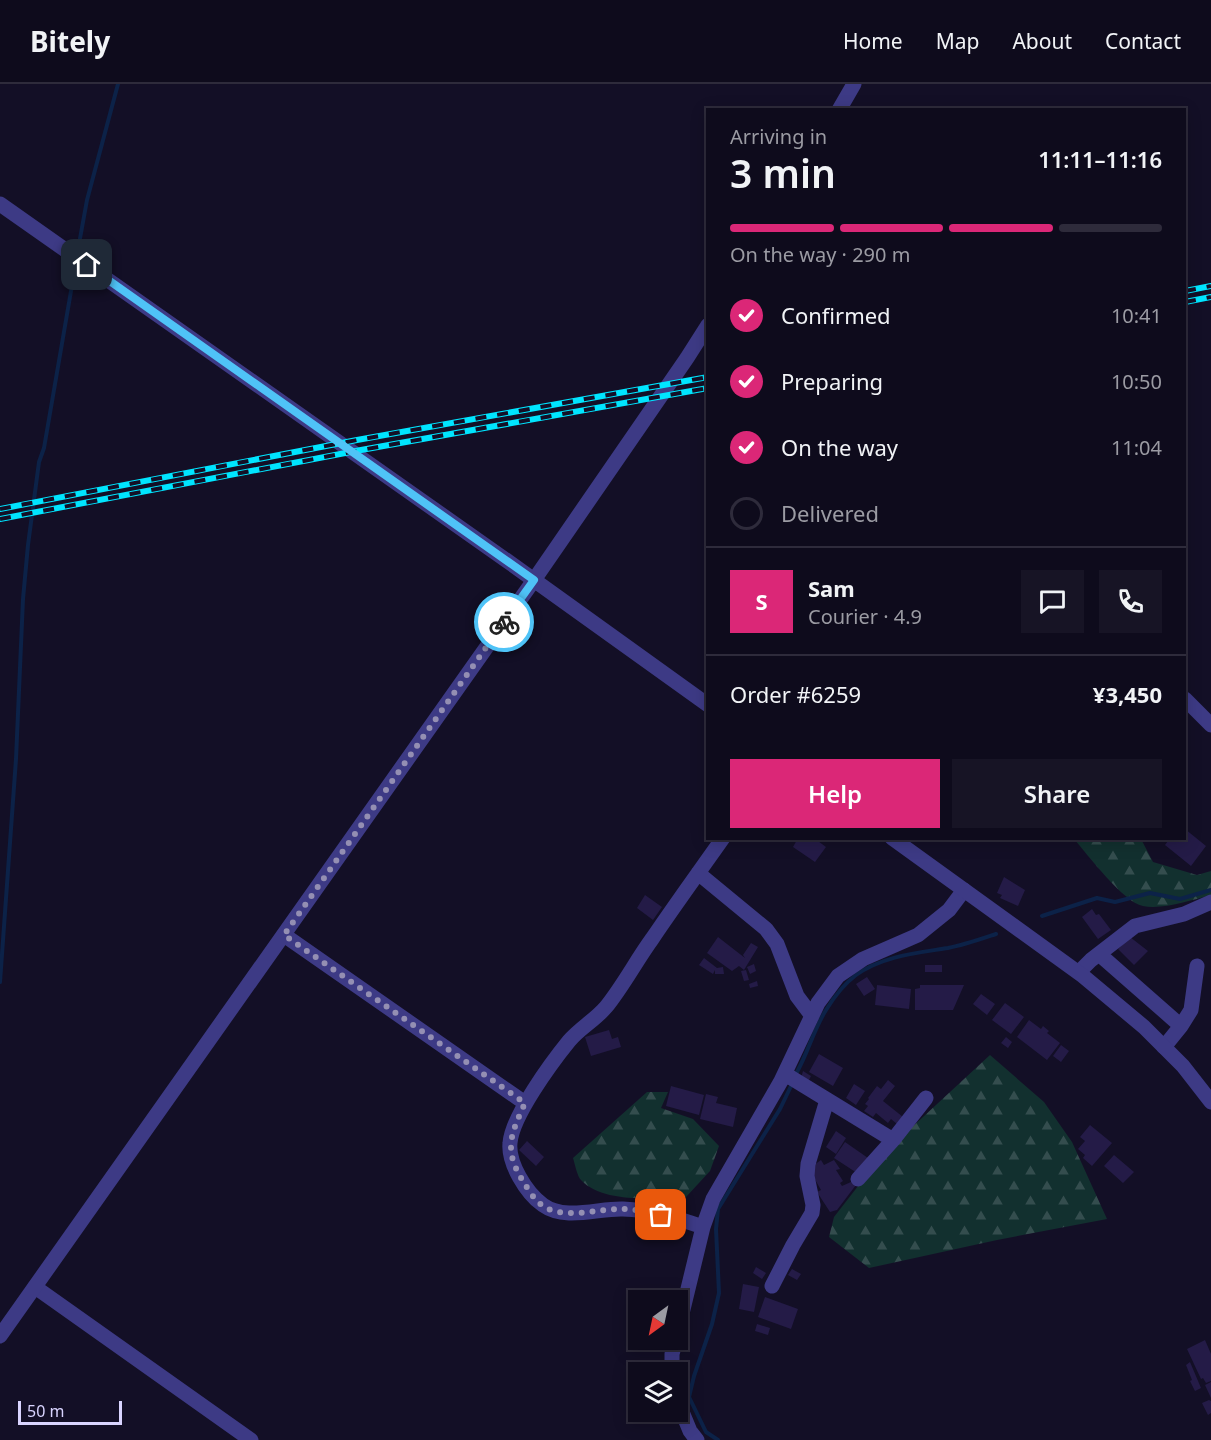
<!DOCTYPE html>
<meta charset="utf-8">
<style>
body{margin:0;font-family:"Noto Sans",sans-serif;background:#171425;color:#f1f3f6;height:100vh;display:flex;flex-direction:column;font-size:22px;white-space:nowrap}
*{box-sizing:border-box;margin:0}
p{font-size:20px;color:#9b9ba3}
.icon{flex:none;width:33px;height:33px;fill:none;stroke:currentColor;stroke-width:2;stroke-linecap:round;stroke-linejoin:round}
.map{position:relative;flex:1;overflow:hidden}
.drawer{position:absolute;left:706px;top:24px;width:480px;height:732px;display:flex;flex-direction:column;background:#0e0b1c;border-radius:0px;box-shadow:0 3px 15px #0003,0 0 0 2px #2e2b3b}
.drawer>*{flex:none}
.needle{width:39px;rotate:213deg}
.controls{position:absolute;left:628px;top:1206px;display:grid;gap:12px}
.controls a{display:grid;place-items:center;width:60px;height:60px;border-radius:0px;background:#0e0b1c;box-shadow:0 3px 15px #0003,0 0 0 2px #2e2b3b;font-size:30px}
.scale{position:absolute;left:18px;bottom:15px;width:104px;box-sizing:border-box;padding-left:6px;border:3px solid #d9d4ff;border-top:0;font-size:16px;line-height:21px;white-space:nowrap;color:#d9d4ff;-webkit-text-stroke:4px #130f26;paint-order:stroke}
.pin{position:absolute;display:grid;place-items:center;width:51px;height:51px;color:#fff;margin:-26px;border-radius:12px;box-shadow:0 3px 9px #0006}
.courier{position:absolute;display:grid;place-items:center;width:60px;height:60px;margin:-30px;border:4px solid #4fc3f7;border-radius:50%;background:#fff;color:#222;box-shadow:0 2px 8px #0007}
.overview em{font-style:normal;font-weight:600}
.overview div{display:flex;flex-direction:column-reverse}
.overview{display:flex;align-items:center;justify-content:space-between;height:102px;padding:0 24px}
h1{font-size:39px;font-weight:600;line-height:45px}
.bar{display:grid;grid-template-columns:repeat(4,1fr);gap:9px 6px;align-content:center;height:72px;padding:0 24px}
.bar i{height:8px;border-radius:4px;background:#2e2b3b}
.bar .current{background:#db2777}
.bar p{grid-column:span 4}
.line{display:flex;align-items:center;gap:15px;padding:0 24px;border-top:2px solid #2e2b3b}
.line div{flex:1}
.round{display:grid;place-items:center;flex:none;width:63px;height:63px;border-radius:0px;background:#171425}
ol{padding:0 24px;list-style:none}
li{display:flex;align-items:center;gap:18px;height:66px}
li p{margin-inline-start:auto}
li .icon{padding:6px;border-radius:50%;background:#db2777;color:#fff;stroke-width:4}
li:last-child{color:#9b9ba3}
li i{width:33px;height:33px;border:3px solid #2e2b3b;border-radius:50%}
.primary-button{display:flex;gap:12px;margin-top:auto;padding:12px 24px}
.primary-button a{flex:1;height:69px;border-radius:0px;background:#db2777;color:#fff;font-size:24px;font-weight:600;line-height:69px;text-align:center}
.primary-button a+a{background:#171425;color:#f1f3f6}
header{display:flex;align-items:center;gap:36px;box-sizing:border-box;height:84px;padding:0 30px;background:#0e0b1c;border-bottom:2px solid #2e2b3b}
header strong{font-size:28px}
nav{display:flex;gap:33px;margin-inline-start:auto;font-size:21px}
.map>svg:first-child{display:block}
.forest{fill:url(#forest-firs)}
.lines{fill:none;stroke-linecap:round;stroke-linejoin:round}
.stream{stroke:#0c2248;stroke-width:4}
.building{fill:#241b47}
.minor{stroke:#3d3a85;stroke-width:15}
.tertiary{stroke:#3d3a85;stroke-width:15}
.rail-casing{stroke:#00e5ff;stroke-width:6}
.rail{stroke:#130f26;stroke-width:4;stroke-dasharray:11;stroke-linecap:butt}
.done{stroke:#948fb3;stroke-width:6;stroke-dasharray:0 10.8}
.route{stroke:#4fc3f7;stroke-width:8}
</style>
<header>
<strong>Bitely</strong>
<nav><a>Home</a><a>Map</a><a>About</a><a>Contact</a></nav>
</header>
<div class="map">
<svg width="1211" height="1356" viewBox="0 0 1211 1356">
<defs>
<pattern id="forest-firs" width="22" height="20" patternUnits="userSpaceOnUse" patternTransform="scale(1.5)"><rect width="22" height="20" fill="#12302f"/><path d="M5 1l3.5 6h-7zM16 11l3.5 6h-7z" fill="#344d4e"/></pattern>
</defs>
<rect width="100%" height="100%" fill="#130f26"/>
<path class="forest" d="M1074,755H1141L1153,778L1197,791L1211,787V811C1192,816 1162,826 1143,822C1123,818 1088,771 1074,755Z
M990,971L1044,1018L1072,1058L1107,1135L997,1156L869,1184L829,1153L834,1133L883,1070Z
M647,1008H668L661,1024L693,1035L719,1062L710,1087L686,1113C657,1114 603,1120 581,1096C577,1092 575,1080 573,1074Z"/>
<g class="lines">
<path class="stream" d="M77,171L87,116L118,0
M1042,832L1097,814L1115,818L1150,809L1180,815L1211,806
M0,898L16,675L23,515L28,461L39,378L44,364L76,178
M797,988C808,968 814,945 826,926C834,913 844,900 856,891C882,872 917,869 948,864C964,861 981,855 996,850
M718,1356L706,1348L689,1313L694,1292L712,1240L719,1209L716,1145L718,1125L780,1025L792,1000"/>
</g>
<path class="building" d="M1185,745L1206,762L1191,782L1165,761L1170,754H1185Z
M798,754H814L826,763L815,778L793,763Z
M1004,793L1025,806L1018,822L1000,814L1002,811L997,809Z
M645,811L662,823L653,836L637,824Z
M1092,825L1096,831L1099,830L1111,846L1098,855L1082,833Z
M718,853L745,874L743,871L751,859L758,863L744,886L739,882L732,887L707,869Z
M1130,853L1148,867L1134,881L1118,865Z
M704,874L717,884L723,883L724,890H715V886L713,890L699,881Z
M754,880L756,887L750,890L747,883Z
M925,881H942V888H925Z
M746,886L749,896L744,897L741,887Z
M867,893L875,905L864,912L856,900Z
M757,897L758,902L750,904L749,900Z
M877,901L911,905L909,925L875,921Z
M920,901H964L953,926H915V905L920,904Z
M981,910L995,920L987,931L973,920Z
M1005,919L1024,933L1011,950L992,936Z
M1029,936L1041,945L1043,942L1049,947L1047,949L1060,959L1047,976L1017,953Z
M609,946L612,955L618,953L621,963L591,972L585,953Z
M1006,953L1012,958L1008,964L1001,959Z
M1061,961L1069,967L1061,978L1053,972Z
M819,970L843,984L833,1002L809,988Z
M803,987L811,992L808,998L801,994Z
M888,996L895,1002L883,1017L903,1033L897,1040L891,1035L888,1039L876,1029L873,1033L864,1027L868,1022L865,1020L869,1015L868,1014L877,1002L881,1005Z
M854,1000L865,1007L856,1021L846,1014Z
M671,1002L704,1011L699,1031L666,1022Z
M706,1010L718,1013L716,1019L737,1024L733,1043L700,1035Z
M1090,1041L1112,1059L1092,1082L1083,1074L1085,1071L1078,1065L1085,1057L1080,1053Z
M836,1047L846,1054L836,1070L826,1063Z
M527,1057L544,1073L536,1082L519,1066Z
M845,1058L868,1074L857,1089L834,1074Z
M1114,1071L1134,1088L1123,1099L1104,1082Z
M821,1076L824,1081L834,1076L840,1085L836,1086L843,1097L840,1099L842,1102L851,1098L856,1101L837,1126L830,1128L817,1108L821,1106L813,1092L814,1081Z
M756,1183L766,1189L762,1195L753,1189Z
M792,1185L801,1190L797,1196L788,1191Z
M743,1200L759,1203L754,1228L739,1225Z
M765,1213L798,1225L791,1245L758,1233Z
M757,1240L770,1244L768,1251L755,1247Z
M1205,1256L1211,1270V1297L1206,1299L1203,1294L1201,1295L1187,1265Z
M1190,1278L1201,1304L1195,1307L1190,1297L1192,1296L1186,1281Z
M1211,1298V1314L1205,1301Z
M1209,1316L1211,1317V1329L1208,1331L1202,1319Z"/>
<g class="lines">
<path class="minor" d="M1185,615L1211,641
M698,789L766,845L777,860L797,912L812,932
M284,851L525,1019
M1099,870L1181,942L1191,926L1197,882
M1079,888L1091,876L1135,842L1184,830L1211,818
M1164,963L1181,942
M785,990L893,1056L926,1014
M858,1095L893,1056
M703,1143C677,1134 651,1126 623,1125C599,1124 565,1137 543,1121C526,1109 508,1079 510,1059C512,1032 552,978 569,957C580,944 595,936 606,923C623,902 636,877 652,855C675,821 699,788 723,754
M772,1202L793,1161L812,1129L813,1121L807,1092L808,1080L827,1016
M35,1203L251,1356
M678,1246L703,1143L713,1115L781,997L818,919L838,892L863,875L918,851L949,826L964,806
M672,1288V1270L676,1256
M678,1318L690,1347L697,1356"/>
<path class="tertiary" d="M839,26L854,0
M0,120L506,476L708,621
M892,754L1083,892L1144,943L1183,982L1211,1018
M0,1252L534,496L687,274L708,241"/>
<defs>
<path id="rail" d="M1185,207L1211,202
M1185,218L1211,213
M0,425L357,356L708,293
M0,435L361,366L708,304"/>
</defs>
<use href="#rail" class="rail-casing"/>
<use href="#rail" class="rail"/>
</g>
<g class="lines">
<path class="done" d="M504,538L284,851L525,1019C511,1050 503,1066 523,1097C528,1105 534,1116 543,1122C564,1136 597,1125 620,1125C634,1125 648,1128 661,1131"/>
<path class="route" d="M87,181L534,496L504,538"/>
</g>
</svg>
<div class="controls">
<a><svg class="needle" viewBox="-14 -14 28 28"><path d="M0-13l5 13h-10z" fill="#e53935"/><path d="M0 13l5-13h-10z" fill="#9b9ba3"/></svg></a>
<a><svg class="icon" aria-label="layers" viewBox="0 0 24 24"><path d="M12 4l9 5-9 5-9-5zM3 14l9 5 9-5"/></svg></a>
</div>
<div class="scale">50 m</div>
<div class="pin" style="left:661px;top:1131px;background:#ea580c"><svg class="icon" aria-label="bag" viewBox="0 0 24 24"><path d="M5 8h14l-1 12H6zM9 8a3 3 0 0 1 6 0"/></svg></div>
<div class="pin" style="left:87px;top:181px;background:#1f2937"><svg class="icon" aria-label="home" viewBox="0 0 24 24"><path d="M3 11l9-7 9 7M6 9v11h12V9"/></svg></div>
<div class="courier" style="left:504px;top:538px"><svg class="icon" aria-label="bike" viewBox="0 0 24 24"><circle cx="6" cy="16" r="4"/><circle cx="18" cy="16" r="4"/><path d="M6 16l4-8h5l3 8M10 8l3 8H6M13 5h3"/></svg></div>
<section class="drawer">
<div class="overview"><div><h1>3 min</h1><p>Arriving in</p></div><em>11:11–11:16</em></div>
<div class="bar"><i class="current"></i><i class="current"></i><i class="current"></i><i></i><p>On the way · 290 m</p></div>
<ol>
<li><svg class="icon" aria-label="check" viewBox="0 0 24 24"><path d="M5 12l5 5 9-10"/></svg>Confirmed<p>10:41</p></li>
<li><svg class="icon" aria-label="check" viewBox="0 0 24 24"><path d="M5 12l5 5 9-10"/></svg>Preparing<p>10:50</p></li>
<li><svg class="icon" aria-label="check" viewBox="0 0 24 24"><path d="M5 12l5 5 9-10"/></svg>On the way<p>11:04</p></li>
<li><i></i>Delivered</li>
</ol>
<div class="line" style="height:108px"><b class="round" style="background:#db2777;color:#fff">S</b><div><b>Sam</b><p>Courier · 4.9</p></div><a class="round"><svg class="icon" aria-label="chat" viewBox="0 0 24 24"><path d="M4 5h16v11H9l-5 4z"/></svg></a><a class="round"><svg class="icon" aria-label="phone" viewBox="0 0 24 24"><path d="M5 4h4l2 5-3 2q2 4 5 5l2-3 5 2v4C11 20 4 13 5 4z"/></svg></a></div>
<div class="line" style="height:78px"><div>Order #6259</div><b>¥3,450</b></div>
<div class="primary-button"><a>Help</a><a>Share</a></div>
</section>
</div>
